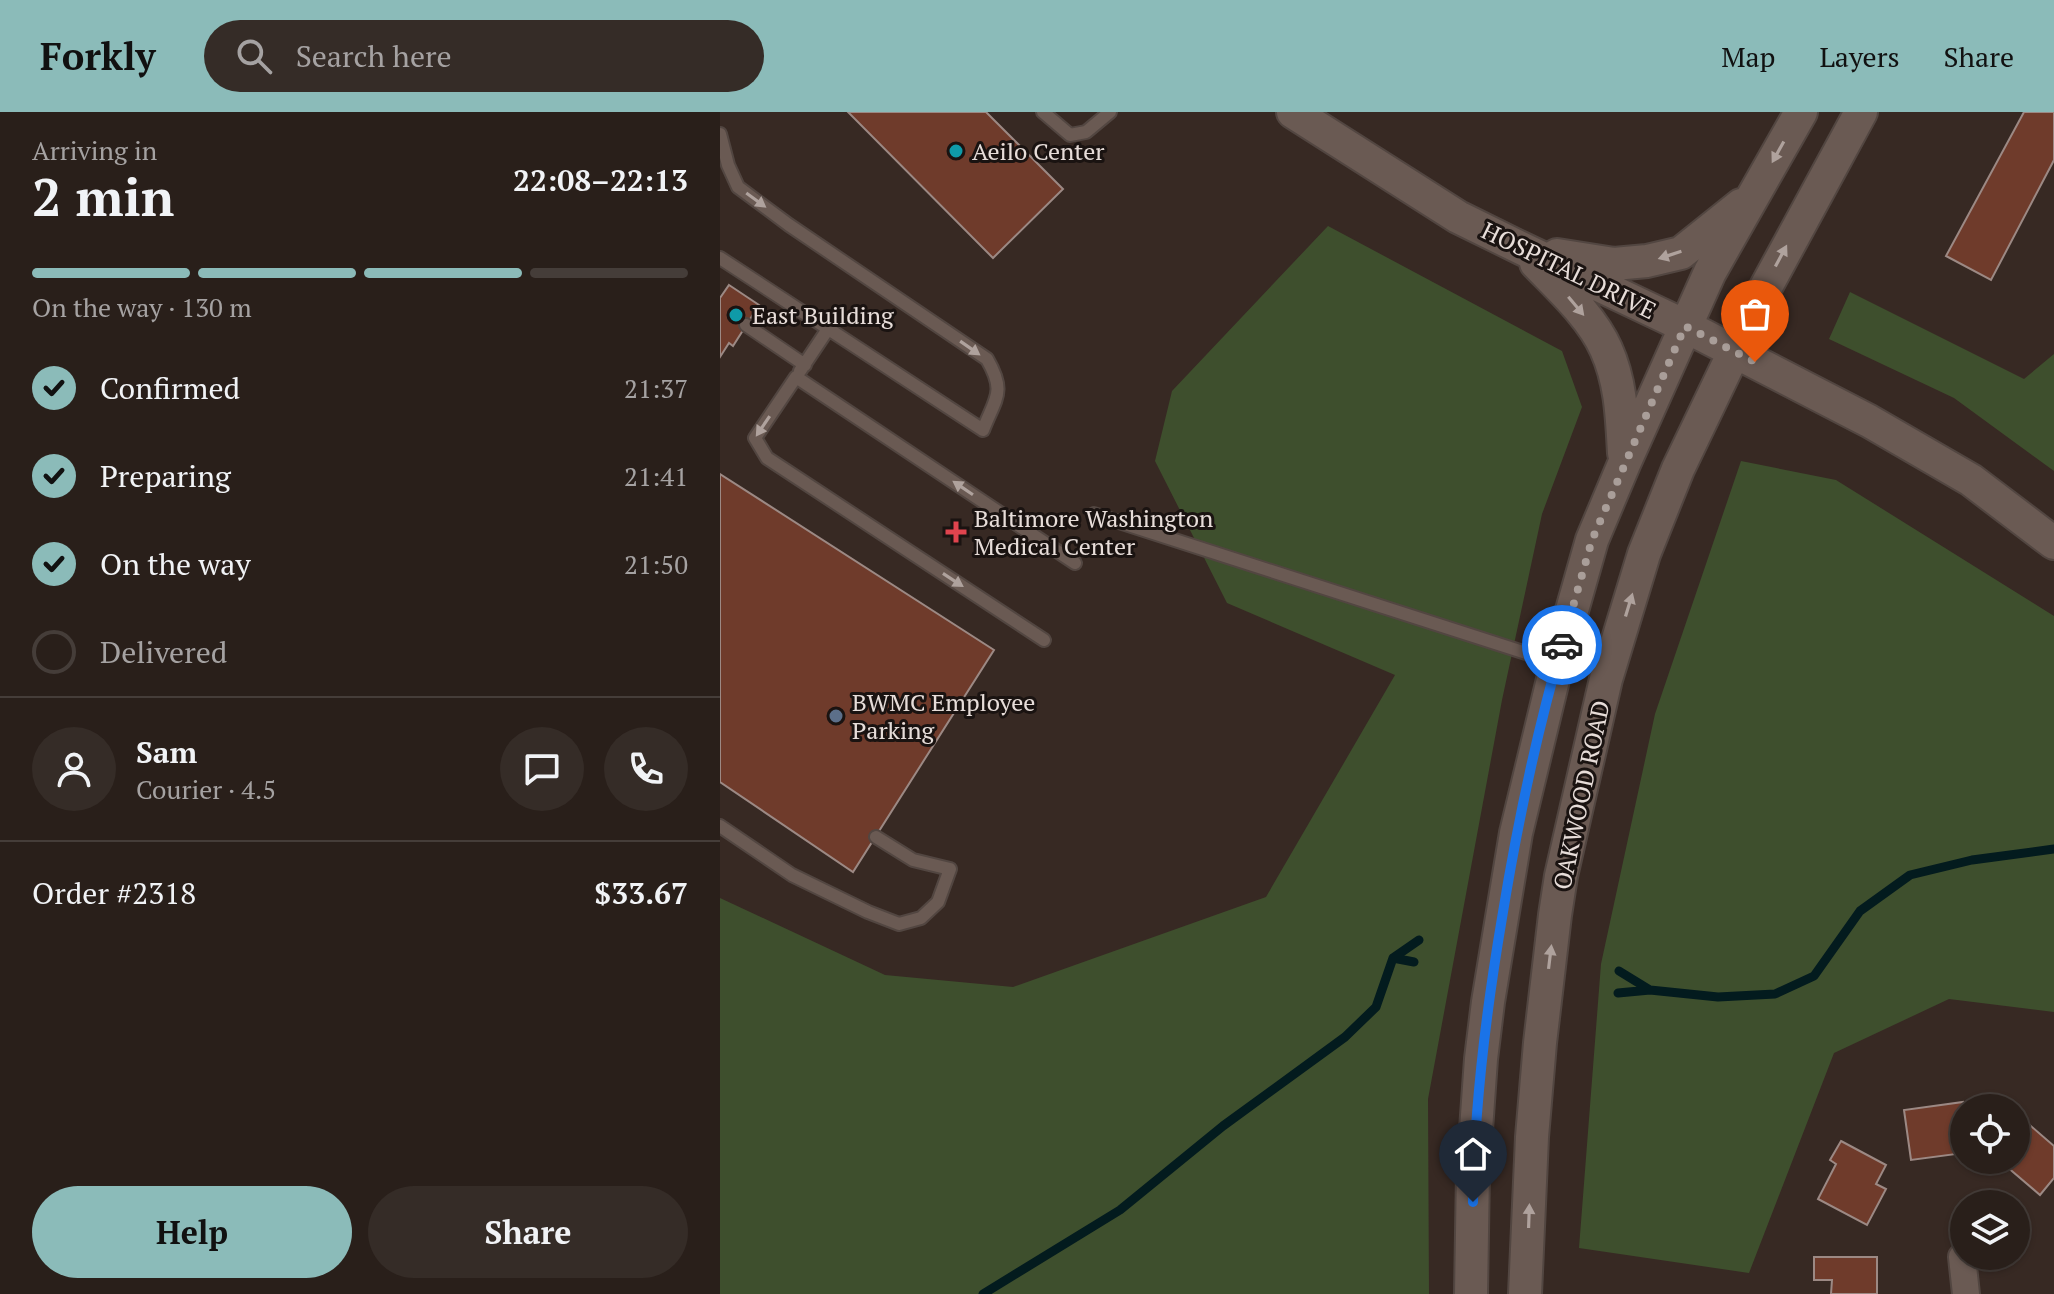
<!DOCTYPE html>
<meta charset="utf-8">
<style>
body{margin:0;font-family:"PT Serif",serif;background:#352c27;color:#f1f3f6;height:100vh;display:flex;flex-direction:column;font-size:30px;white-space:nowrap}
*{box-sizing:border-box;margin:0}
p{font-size:26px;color:#a5a2a2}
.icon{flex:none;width:44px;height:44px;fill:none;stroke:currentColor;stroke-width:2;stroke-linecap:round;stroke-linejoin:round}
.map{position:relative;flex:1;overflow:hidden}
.details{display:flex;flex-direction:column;background:#291f1a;width:720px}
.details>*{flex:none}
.tools{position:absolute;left:1230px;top:982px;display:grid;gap:16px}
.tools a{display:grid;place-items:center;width:80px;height:80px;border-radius:50%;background:#291f1a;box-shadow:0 2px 6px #0004,0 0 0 2px #453d39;font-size:40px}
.pin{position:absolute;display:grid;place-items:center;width:68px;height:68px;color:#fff;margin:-82px -34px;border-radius:50% 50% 50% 0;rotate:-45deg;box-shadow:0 0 8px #0007}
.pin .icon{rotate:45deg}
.courier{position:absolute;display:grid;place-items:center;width:80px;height:80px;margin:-40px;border:6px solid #1a73e8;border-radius:50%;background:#fff;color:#222;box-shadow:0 2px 10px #0007}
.headline em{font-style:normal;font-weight:600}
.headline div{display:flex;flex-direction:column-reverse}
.headline{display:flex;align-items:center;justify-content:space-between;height:136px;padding:0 32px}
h1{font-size:52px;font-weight:600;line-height:60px}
.bar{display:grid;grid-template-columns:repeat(4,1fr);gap:12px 8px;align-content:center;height:96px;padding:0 32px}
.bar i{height:10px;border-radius:6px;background:#453d39}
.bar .selected{background:#8bbbb9}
.bar p{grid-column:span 4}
.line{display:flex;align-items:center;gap:20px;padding:0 32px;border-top:2px solid #453d39}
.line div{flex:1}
.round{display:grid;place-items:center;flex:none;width:84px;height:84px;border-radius:42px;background:#352c27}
ol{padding:0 32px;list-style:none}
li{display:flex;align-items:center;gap:24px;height:88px}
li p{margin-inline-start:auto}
li .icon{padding:8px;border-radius:50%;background:#8bbbb9;color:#111;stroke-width:4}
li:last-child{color:#a5a2a2}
li i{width:44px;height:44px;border:4px solid #453d39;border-radius:50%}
.primary-button{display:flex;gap:16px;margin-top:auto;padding:16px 32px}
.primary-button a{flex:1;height:92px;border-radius:48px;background:#8bbbb9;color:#111;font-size:32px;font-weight:600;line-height:92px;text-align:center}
.primary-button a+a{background:#352c27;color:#f1f3f6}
header{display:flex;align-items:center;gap:48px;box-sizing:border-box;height:112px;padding:0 40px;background:#8bbbb9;color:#111}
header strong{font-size:38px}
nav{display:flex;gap:44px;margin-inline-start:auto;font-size:28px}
.search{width:560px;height:72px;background:#352c27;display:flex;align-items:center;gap:20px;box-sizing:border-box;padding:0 28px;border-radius:44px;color:#a5a2a2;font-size:30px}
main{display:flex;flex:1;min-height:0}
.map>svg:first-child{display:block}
.green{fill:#3e4f2d}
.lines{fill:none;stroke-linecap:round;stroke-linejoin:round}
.stream{stroke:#031b1e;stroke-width:9}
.building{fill:#6f3b2b;stroke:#9c8984;stroke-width:2}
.service-casing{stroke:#524641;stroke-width:16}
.minor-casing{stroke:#524641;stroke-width:30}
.tertiary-casing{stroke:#524641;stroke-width:36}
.service{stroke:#6a5a53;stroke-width:12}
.minor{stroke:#6a5a53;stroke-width:26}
.tertiary{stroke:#6a5a53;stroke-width:32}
.oneway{fill:#afa29d}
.done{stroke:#a99e99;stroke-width:8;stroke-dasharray:0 14.4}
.route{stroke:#1a73e8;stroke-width:10}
.culture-dot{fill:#0f9aa8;stroke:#1a1311;stroke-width:3}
.health-dot{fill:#e0444e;stroke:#1a1311;stroke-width:3}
.service-dot{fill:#5c6f8a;stroke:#1a1311;stroke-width:3}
.labels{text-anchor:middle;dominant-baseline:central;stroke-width:6;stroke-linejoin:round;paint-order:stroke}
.poi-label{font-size:24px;fill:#e7ddd9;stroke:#1a1311;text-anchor:start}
.street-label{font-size:24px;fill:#e7ddd9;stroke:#1a1311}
</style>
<header>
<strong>Forkly</strong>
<div class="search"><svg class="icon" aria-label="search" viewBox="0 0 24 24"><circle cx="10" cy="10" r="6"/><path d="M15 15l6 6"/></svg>Search here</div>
<nav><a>Map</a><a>Layers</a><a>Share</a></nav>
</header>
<main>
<section class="details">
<div class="headline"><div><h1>2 min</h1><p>Arriving in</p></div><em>22:08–22:13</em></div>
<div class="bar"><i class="selected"></i><i class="selected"></i><i class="selected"></i><i></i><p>On the way · 130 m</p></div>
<ol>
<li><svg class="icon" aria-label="check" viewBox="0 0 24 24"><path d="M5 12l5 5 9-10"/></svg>Confirmed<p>21:37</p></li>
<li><svg class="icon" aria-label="check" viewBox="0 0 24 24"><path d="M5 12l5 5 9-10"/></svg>Preparing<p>21:41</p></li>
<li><svg class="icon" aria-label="check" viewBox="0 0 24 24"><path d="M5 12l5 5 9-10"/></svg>On the way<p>21:50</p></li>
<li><i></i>Delivered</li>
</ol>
<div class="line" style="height:144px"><a class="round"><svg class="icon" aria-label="person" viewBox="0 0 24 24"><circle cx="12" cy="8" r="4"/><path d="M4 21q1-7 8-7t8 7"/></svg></a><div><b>Sam</b><p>Courier · 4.5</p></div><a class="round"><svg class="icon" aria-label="chat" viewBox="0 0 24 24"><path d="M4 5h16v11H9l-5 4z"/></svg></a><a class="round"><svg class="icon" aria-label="phone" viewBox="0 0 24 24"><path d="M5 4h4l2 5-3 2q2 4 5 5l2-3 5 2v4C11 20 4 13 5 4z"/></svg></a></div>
<div class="line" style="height:104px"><div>Order #2318</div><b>$33.67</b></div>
<div class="primary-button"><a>Help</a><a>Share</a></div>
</section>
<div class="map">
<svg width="1334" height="1182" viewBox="0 0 1334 1182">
<rect width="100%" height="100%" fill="#372923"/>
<path class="green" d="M608,114L842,239L862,295L822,402L782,588L708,987L709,1182H0V786L165,863L293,875L546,785L675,563L507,491L435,349L452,279Z
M1130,180L1304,267L1334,242V359L1234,286L1109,227Z
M1021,349L1116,368L1334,504V900L1229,887L1114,941L1029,1161L859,1136L881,852L935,602Z"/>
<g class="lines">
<path class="stream" d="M673,846L699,828
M899,859L930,878
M898,881L930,878L998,885L1055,882L1094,864L1140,799L1190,763L1252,748L1334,737
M263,1182L400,1098L503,1014L625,925L656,895L673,846L694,850"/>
</g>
<path class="building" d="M128,0H266L343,77L273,146Z
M1304,0H1334V48L1271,168L1226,144Z
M9,173L39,193L13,234L9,231L0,245V186Z
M0,362L274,538L133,760L0,670Z
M1243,990L1244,1041L1191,1048L1184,998Z
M1305,1009L1334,1034V1066L1320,1083L1279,1048H1296V1019Z
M1121,1029L1166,1053L1156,1072L1166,1077L1147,1113L1098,1087L1116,1052L1110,1048Z
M1094,1145H1157V1182H1111L1112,1168H1094Z"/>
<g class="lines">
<defs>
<path id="service" d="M323,0L350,23L366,20L390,0
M0,22L8,53L18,75L69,113L267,247C286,280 276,285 263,318L0,146
M26,213L85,253
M80,259L108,217
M374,402L837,551
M324,528L47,346L35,326L76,265L355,451
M0,714L72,763L148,800L179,812L201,806L218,790L230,757L193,748L156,725"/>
<path id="minor" d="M1242,1145L1246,1182"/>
<path id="tertiary" d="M573,0L738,105L803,137L965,214L1149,309L1251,368L1334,431
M837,143L894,152L927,149L961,141L1021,93
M816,151C840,176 872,205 886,237C901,270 902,305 904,341
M751,1182L753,1060L761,947L768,890L796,721L837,551L872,428L904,352L990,160L1081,0
M805,1182L812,1025L820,931L835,803L841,764L886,567L924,442L958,357L1040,186L1141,0"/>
</defs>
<use href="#service" class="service-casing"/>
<use href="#minor" class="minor-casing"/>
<use href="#tertiary" class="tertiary-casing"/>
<use href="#service" class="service"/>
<use href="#minor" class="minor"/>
<use href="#tertiary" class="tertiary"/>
</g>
<defs><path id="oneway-solid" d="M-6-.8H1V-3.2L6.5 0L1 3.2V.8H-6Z" transform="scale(2)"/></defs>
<g class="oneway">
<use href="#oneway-solid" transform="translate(1058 40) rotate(119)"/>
<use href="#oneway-solid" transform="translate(36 88) rotate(36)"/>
<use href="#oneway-solid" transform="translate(950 143) rotate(162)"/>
<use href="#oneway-solid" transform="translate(1061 144) rotate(-62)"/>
<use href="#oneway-solid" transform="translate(856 194) rotate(50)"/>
<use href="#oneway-solid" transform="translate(250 236) rotate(35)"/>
<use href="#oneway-solid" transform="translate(43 314) rotate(124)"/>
<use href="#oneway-solid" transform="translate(243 376) rotate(-146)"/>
<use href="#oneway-solid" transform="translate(233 468) rotate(33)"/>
<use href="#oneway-solid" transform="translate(909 493) rotate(-73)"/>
<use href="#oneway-solid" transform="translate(830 845) rotate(-83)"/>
<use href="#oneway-solid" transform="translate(809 1104) rotate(-88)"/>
</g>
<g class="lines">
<path class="done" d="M842,533L872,428L965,214L1035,250"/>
<path class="route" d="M753,1090C754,995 766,900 782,806C797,714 816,623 842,533"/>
</g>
<g class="culture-dot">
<circle cx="236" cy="39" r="8"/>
<circle cx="16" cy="203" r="8"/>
</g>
<path class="health-dot" d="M232 408h8v8h8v8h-8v8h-8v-8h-8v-8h8z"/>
<circle class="service-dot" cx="116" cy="604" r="8"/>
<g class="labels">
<g class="poi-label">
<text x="252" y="39">Aeilo Center</text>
<text x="32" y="203">East Building</text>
<text x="254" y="406">Baltimore Washington<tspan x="254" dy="28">Medical Center</tspan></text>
<text x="132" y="590">BWMC Employee<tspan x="132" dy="28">Parking</tspan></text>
</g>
<g class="street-label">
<text transform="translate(849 158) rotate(26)">HOSPITAL DRIVE</text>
<text transform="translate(861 683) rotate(-78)">OAKWOOD ROAD</text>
</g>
</g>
</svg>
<div class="tools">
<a><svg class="icon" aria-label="locate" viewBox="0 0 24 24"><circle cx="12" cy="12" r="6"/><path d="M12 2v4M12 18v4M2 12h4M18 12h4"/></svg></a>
<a><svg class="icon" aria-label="layers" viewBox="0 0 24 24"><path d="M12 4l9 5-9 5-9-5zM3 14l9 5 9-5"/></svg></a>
</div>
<div class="pin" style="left:1035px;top:250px;background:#ea580c"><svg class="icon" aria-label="bag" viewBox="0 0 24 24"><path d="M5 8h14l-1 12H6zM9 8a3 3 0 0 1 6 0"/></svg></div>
<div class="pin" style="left:753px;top:1090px;background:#1f2937"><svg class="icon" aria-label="home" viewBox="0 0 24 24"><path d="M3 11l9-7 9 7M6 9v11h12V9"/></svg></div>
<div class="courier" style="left:842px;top:533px"><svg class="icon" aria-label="car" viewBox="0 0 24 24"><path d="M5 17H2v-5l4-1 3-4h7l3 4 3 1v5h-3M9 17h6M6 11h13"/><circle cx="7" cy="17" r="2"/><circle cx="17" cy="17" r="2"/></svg></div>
</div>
</main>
